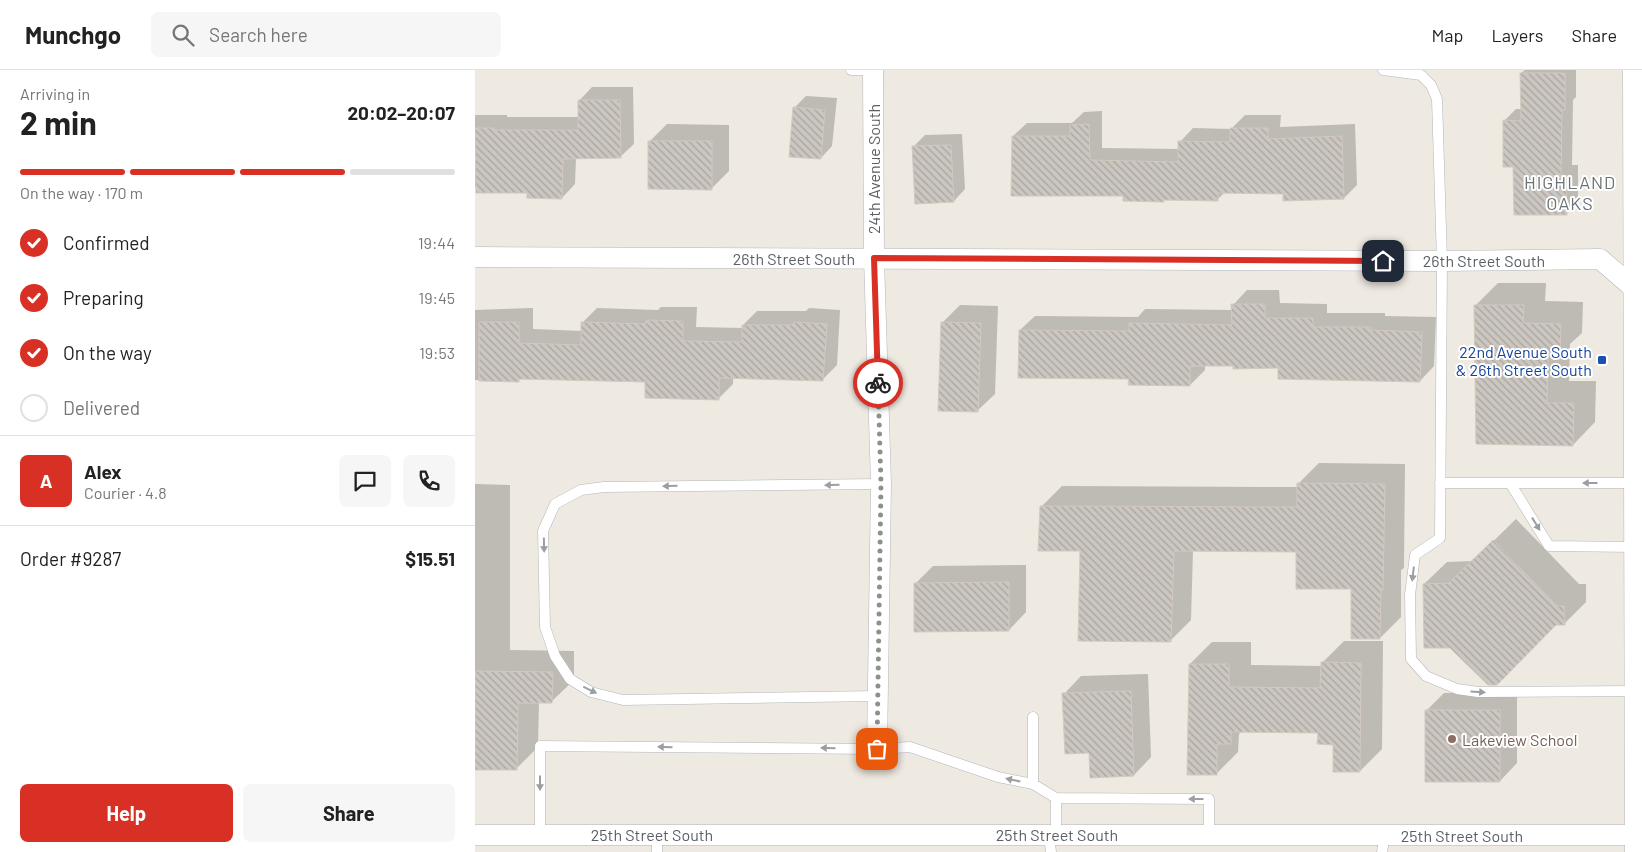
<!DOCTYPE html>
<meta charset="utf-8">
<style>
body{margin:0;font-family:Barlow,sans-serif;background:#f6f6f6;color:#222;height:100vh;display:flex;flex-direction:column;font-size:19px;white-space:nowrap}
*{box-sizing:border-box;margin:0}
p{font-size:16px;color:#767676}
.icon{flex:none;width:28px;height:28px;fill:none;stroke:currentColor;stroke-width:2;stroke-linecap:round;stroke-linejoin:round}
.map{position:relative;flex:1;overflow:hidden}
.panel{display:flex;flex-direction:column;background:#fff;width:475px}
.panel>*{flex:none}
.pin{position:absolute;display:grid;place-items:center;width:42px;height:42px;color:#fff;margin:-21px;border-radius:10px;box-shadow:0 2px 8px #0006}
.courier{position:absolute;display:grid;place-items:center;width:50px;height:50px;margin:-25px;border:4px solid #d93025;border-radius:50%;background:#fff;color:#222;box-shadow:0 1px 6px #0007}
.headline em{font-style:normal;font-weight:700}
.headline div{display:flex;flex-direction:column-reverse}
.headline{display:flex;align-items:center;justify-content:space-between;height:85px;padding:0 20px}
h1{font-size:32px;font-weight:700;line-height:38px}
.bar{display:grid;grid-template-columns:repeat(4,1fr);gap:8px 5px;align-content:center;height:60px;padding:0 20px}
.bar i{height:6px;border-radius:4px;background:#e0e0e0}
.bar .active{background:#d93025}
.bar p{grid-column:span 4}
.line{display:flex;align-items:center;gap:12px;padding:0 20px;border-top:1px solid #e0e0e0}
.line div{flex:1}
.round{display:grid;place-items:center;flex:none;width:52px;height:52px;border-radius:8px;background:#f6f6f6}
ol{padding:0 20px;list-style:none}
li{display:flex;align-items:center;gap:15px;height:55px}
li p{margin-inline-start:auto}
li .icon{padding:5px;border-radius:50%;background:#d93025;color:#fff;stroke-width:4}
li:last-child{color:#767676}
li i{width:28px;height:28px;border:2px solid #e0e0e0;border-radius:50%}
.button{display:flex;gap:10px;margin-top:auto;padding:10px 20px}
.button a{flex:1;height:58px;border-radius:8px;background:#d93025;color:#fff;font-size:20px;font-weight:700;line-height:58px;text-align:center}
.button a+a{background:#f6f6f6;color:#222}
header{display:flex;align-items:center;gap:30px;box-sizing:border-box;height:70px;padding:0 25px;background:#fff;border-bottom:1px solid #e0e0e0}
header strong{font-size:24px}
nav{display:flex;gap:28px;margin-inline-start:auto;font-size:18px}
.search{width:350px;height:45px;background:#f6f6f6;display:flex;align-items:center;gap:12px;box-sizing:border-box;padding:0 18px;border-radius:8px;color:#767676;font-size:19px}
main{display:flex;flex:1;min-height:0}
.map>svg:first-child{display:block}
.shadow{fill:#0003}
.building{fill:url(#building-back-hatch);stroke:#d3c9bf}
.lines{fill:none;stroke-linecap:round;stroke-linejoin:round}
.service-casing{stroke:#b2b6ba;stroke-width:11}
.minor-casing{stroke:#b2b6ba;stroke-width:21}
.secondary-casing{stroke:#b3b8bd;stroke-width:29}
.service{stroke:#fff;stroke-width:10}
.minor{stroke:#fff;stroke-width:20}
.secondary{stroke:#fff;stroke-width:28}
.oneway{fill:#9c9fa1}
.done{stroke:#8e8f8f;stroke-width:5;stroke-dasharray:0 9}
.route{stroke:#d93025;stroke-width:6}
.transit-dot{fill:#1a4fb4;stroke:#fff;stroke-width:2}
.education-dot{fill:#8d6e63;stroke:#fff;stroke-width:2}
.labels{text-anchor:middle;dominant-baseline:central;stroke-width:4;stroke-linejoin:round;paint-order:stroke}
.street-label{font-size:16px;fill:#5a5f63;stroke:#fff}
.transit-label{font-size:16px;fill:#164399;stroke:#fff;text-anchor:end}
.education-label{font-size:16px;fill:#785e54;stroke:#fff;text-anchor:start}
.neighbourhood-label{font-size:18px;letter-spacing:1px;fill:#6a7275;stroke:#fff}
</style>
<header>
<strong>Munchgo</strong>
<div class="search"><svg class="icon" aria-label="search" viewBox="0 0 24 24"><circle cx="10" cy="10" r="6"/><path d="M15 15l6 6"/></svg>Search here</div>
<nav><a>Map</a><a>Layers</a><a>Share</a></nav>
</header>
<main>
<section class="panel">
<div class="headline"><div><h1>2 min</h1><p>Arriving in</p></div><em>20:02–20:07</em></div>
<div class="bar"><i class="active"></i><i class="active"></i><i class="active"></i><i></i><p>On the way · 170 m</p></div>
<ol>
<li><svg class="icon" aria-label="check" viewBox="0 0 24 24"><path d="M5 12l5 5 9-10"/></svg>Confirmed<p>19:44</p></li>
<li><svg class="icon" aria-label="check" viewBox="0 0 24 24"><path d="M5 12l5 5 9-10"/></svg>Preparing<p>19:45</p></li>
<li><svg class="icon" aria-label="check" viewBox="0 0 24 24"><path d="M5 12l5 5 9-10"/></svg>On the way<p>19:53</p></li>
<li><i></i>Delivered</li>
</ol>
<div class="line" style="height:90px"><b class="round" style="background:#d93025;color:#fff">A</b><div><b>Alex</b><p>Courier · 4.8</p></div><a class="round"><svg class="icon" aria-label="chat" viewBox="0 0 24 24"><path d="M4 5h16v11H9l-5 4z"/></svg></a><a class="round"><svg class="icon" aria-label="phone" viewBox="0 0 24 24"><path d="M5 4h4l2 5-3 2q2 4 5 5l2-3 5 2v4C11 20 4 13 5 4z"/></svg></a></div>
<div class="line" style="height:65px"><div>Order #9287</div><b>$15.51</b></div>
<div class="button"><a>Help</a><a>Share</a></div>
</section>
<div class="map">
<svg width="1167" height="782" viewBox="0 0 1167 782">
<defs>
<pattern id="building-back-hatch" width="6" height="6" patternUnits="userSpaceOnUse" patternTransform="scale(1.25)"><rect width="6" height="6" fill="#cbc6c0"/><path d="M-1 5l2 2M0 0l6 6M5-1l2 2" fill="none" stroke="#a8a4a0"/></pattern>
</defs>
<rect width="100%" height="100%" fill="#eee9e1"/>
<path class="shadow" d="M1050,0H1101V27L1098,30L1097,95H1103V131L1092,143L1039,96L1029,51L1041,39H1047L1046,3Z
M117,17H158L159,74L145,87L101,88L100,114L87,128L54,122L0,117V45H32V47H104V31Z
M331,26L362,28L357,76L346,88L319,38Z
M627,41V78L705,79V72L718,58L756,59L770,45H806L805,57L880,54L882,115L869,128L809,123L750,122L743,129L649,124L538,66L552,53H597L609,42Z
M192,54L254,55V101L237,118L175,71Z
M487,64L490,119L479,131L438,77L450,65Z
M1023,213H1071L1070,231L1108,232L1107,263L1095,274L1094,311H1121L1120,352L1098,375L1001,235Z
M772,220H804L805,233L852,234V243H910V246L961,247L959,296L945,311L804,297L730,295V300L715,315L655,308L545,260L560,246L663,247L670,239L758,240V235Z
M485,235L523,236L520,324L502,341L468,252Z
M186,237H222L221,257L268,258V255L282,241H331L334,238L365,240L362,295L348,309L258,307V314L243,329L171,310L46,308L43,311L0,310V240L58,238V259L107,261L108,252L122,238L183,240Z
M844,393L930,394L929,498L926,500V547L905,568L877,518L822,481L718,480L716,550L696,570L566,437L587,416L823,417V414Z
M0,414L35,415V580L99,581V610L77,631H64L63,677L41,699L0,698Z
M1041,449L1104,514H1111V532L1089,554L949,514L972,492L998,491Z
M551,495V542L534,560L440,514L458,496Z
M869,571H908L907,679L885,701L860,673L844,662L767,661L764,664L763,682L741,704L715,594L737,572H776V595L847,596V593Z
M673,604L676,687L659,705L615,682L589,624L606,606Z
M969,623H1042V693L1025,711L951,641Z"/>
<path class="building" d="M1045,3H1090V40H1087L1086,106H1091L1092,145H1039L1038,97H1028V50L1046,51Z
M103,30H145L146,88L88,89L87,129L52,128V123H1L0,58H19V60H103Z
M318,37L350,40L346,89L314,87Z
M614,54L615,90L703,92V71L755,72V58H793V69L867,66L869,129L808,131V124L743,123V131L689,130V132L648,131V126H536L537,66H595V55Z
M173,71H237V120L173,119Z
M476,75L479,132L440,134L437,76Z
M756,234H790V248H838V257H896V260L947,262L945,312L803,309V298L758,299V296H715V316L653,315L654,309L543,308L544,260L654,261V253L757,255Z
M999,235H1049L1048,253L1086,254L1085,286H1073L1072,333H1099L1098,376L1001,374Z
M171,250L208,251V271L267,272V255H318L319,252L352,254L348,311L244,308V330L170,328V312L44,309V312L4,311V252H44V273L106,275V252L171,254Z
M466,252L506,253L503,342L463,341Z
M822,413L910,414L908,520H906L905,569H876V519H821V482L699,481L696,572L603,571L605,481H563L565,436L822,437Z
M1018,470L1082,536H1089L1090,555H1081L1022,615H1013L975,578H949L948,514L974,513Z
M534,512V561L439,562V513Z
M846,592L886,593L885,702H858V675L842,674L843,663L756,662V674H742V705H712L714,594H754V617L845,618Z
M0,601L78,602L77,633H43L42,700H0Z
M656,621L659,706L615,708L614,683L590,684L587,623Z
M950,640H1025V712H950Z"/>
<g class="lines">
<defs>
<path id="service" d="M376,0H398
M908,0L946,5L956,15L962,29L967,191L965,468L940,485L935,525L936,589L951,606L982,619L1003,622L1163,621
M965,413H1163
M1035,413L1074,476L1161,477
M402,626L148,630L116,622L95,609L80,586L70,557L68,461L80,434L106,420L129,417L406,414
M558,714V647
M581,728L734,729V765
M65,765V676L402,679L435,677L523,707L558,714L581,728V765
M574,765L576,782
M182,782V765
M907,782L910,765"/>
<path id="minor" d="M398,0L399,188L406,414L402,679
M0,187L967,191L1125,189L1162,221H1167
M0,765H1164"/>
<path id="secondary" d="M1162,0L1164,782"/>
</defs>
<use href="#service" class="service-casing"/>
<use href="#minor" class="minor-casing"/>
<use href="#secondary" class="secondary-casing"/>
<use href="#service" class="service"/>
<use href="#minor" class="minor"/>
<use href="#secondary" class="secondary"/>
</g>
<defs><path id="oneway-solid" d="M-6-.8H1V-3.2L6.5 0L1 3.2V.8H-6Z" transform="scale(1.25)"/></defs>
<g class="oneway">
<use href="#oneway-solid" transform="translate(1115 413) rotate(-180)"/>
<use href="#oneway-solid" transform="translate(357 415) rotate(179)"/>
<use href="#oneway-solid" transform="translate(195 416) rotate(179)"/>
<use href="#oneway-solid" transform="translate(1061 454) rotate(58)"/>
<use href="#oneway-solid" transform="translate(69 475) rotate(89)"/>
<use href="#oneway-solid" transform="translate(938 504) rotate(97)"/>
<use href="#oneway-solid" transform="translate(115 620) rotate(26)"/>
<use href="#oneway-solid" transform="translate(1003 622) rotate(4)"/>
<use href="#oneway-solid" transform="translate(190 677) rotate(-179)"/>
<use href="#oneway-solid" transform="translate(353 678) rotate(-179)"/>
<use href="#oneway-solid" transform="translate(538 710) rotate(-168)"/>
<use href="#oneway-solid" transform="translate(65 713) rotate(90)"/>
<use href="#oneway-solid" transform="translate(721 729) rotate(-180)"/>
</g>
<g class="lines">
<path class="done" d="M402,679L406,414L403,313"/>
<path class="route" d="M403,313L399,188L908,191"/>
</g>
<rect class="transit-dot" x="1122" y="285" width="10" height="10" rx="2.5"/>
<circle class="education-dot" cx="977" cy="669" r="5"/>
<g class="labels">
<g class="street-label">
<text transform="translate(398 99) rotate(-90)">24th Avenue South</text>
<text x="319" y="188">26th Street South</text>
<text x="1009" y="190">26th Street South</text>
<text x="177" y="764">25th Street South</text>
<text x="582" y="764">25th Street South</text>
<text x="987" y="765">25th Street South</text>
</g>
<g class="transit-label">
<text x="1117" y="281">22nd Avenue South<tspan x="1117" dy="18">&amp; 26th Street South</tspan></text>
</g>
<g class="education-label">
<text x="987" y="669">Lakeview School</text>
</g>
<g class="neighbourhood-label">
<text x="1095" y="112">HIGHLAND<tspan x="1095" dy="21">OAKS</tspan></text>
</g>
</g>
</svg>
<div class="pin" style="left:402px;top:679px;background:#ea580c"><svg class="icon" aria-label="bag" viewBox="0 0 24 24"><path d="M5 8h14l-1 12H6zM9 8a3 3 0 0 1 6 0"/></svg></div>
<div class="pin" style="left:908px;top:191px;background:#1f2937"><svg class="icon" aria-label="home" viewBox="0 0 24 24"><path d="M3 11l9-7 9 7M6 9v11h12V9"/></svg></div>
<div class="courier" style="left:403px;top:313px"><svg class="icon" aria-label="bike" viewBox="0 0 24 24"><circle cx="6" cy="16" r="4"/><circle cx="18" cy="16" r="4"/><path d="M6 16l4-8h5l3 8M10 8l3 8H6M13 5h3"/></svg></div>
</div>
</main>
